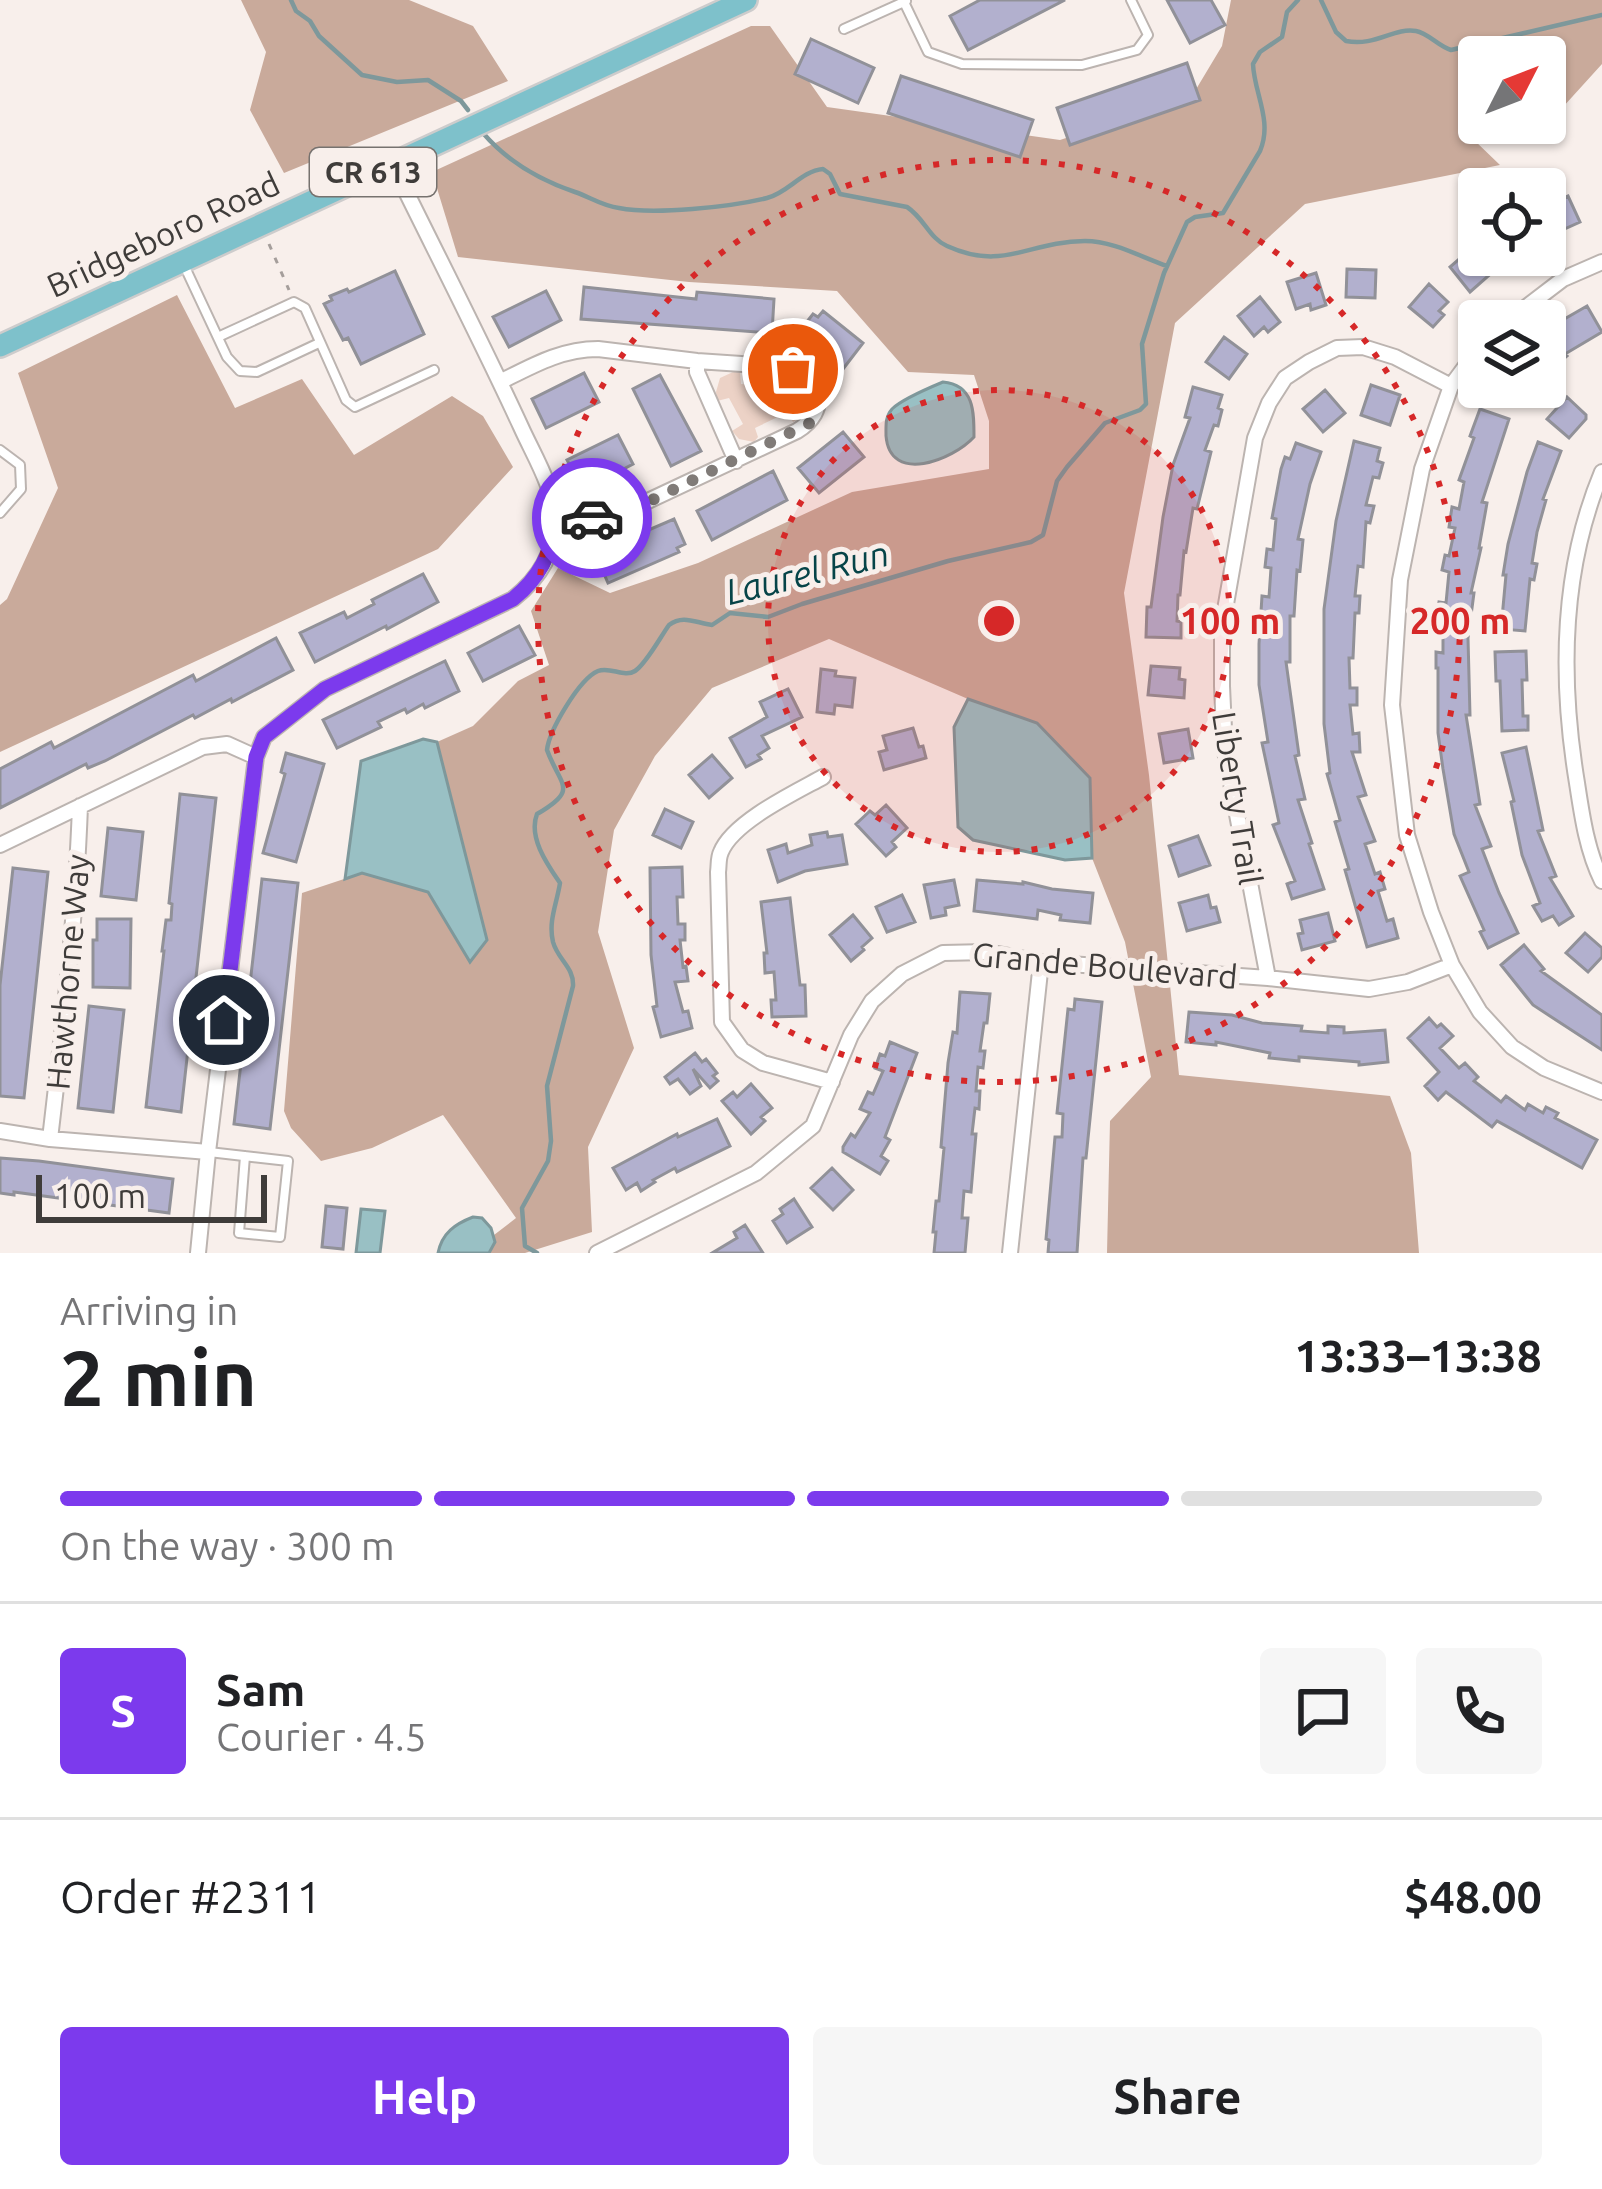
<!DOCTYPE html>
<meta charset="utf-8">
<style>
body{margin:0;font-family:Ubuntu,sans-serif;background:#f6f6f6;color:#202124;height:100vh;display:flex;flex-direction:column;font-size:45px;white-space:nowrap}
*{box-sizing:border-box;margin:0}
p{font-size:39px;color:#757577}
.icon{flex:none;width:66px;height:66px;fill:none;stroke:currentColor;stroke-width:2;stroke-linecap:round;stroke-linejoin:round}
.map{position:relative;height:1253px;overflow:hidden}
.side{display:flex;flex-direction:column;background:#fff;flex:1}
.side>*{flex:none}
.needle{width:78px;rotate:48deg}
.tools{position:absolute;left:1458px;top:36px;display:grid;gap:24px}
.tools a{display:grid;place-items:center;width:108px;height:108px;border-radius:12px;background:#fff;box-shadow:0 3px 9px #0004;font-size:60px}
.scale{position:absolute;left:36px;bottom:30px;width:231px;box-sizing:border-box;padding-left:12px;border:6px solid #3f3c3a;border-top:0;font-size:33px;line-height:42px;white-space:nowrap;color:#3f3c3a;-webkit-text-stroke:9px #f8efeb;paint-order:stroke}
.pin{position:absolute;display:grid;place-items:center;width:102px;height:102px;color:#fff;margin:-51px;border:6px solid #fff;border-radius:50%;box-shadow:0 3px 12px #0007}
.courier{position:absolute;display:grid;place-items:center;width:120px;height:120px;margin:-60px;border:9px solid #7c3aed;border-radius:50%;background:#fff;color:#222;box-shadow:0 3px 15px #0007}
.summary em{font-style:normal;font-weight:700}
.summary div{display:flex;flex-direction:column-reverse}
.summary{display:flex;align-items:center;justify-content:space-between;height:204px;padding:0 60px}
h1{font-size:78px;font-weight:700;line-height:90px}
.bar{display:grid;grid-template-columns:repeat(4,1fr);gap:18px 12px;align-content:center;height:144px;padding:0 60px}
.bar i{height:15px;border-radius:9px;background:#e0e0e0}
.bar .active{background:#7c3aed}
.bar p{grid-column:span 4}
.line{display:flex;align-items:center;gap:30px;padding:0 60px;border-top:3px solid #e0e0e0}
.line div{flex:1}
.round{display:grid;place-items:center;flex:none;width:126px;height:126px;border-radius:12px;background:#f6f6f6}
.button{display:flex;gap:24px;margin-top:auto;padding:24px 60px}
.button a{flex:1;height:138px;border-radius:12px;background:#7c3aed;color:#fff;font-size:48px;font-weight:700;line-height:138px;text-align:center}
.button a+a{background:#f6f6f6;color:#202124}
.map>svg:first-child{display:block}
.green{fill:#ecd2c6}
.forest{fill:#c9aa9b}
.water{fill:#99c0c4;stroke:#7e989b;stroke-width:3}
.lines{fill:none;stroke-linecap:round;stroke-linejoin:round}
.stream{stroke:#7e989b;stroke-width:4.5}
.building{fill:#b2b0ce;stroke:#919198;stroke-width:3}
.lane-casing{stroke:#bcb4b0;stroke-width:12}
.street-casing{stroke:#bcb4b0;stroke-width:18}
.primary-casing{stroke:#cdcccc;stroke-width:26}
.path{stroke:#a59e9b;stroke-width:3;stroke-dasharray:6 9;stroke-linecap:butt}
.lane{stroke:#fff;stroke-width:8}
.street{stroke:#fff;stroke-width:14}
.primary{stroke:#7ec1cb;stroke-width:21}
.done{stroke:#807b78;stroke-width:12;stroke-dasharray:0 21.6}
.route{stroke:#7c3aed;stroke-width:15}
.ring{fill:none;stroke:#d62828;stroke-width:6;stroke-dasharray:6 12}
.labels{text-anchor:middle;dominant-baseline:central;stroke-width:10;stroke-linejoin:round;paint-order:stroke}
.shield{fill:#f8efeb;stroke:#76726f;stroke-width:3}
.shield-label{font-size:30px;font-weight:bold;fill:#3f3c3a}
.street-label{font-size:33px;fill:#3f3c3a;stroke:#f8efeb}
.water-label{font-size:36px;font-style:italic;fill:#064448;stroke:#f8efeb}
.centre{fill:#d62828;stroke:#f8efeb;stroke-width:6}
.ring-label{font-size:36px;text-anchor:middle;font-weight:bold;fill:#d62828;stroke:#f8efeb;stroke-width:10;stroke-linejoin:round;paint-order:stroke}
</style>
<div class="map">
<svg width="1602" height="1253" viewBox="0 0 1602 1253">
<rect width="100%" height="100%" fill="#f8efeb"/>
<path class="green" d="M733,372H740L741,384L784,388L785,377C809,380 818,410 793,422L788,412L755,428L758,437L754,442L739,439L732,431L743,424L729,398L717,401L716,392L720,378Z"/>
<path class="forest" d="M241,0H409L473,26L508,81L284,173L250,110L266,52Z
M1231,0H1602V64L1553,118L1545,117V57H1479V123H1486L1474,140L1500,165L1305,204L1175,323L1124,593L1149,775L1179,1075L1390,1096L1411,1153L1419,1253H1107L1110,1121L1151,1077L1125,942L1092,858L1090,778L1037,723L968,699L829,639L712,688L655,756L614,830L598,932L634,1048L588,1147L592,1232L525,1253H489L495,1242L494,1235L516,1218L443,1115L372,1148L321,1161L291,1128L284,1111L302,893L362,873L428,892L471,961L486,940L437,742L473,726L518,681L549,665L531,611L558,568L610,593L698,563L852,492L989,469V421L974,375L908,372L837,291L689,282L458,257L432,172L751,26H770L827,107L1060,140L1192,96L1222,46Z
M177,295L235,408L302,379L354,455L452,396L483,416L513,467L438,549L0,752V605L7,599L58,488L18,373Z"/>
<path class="water" d="M943,382C974,385 974,411 974,437C953,460 890,485 886,436C886,425 885,417 892,409C901,400 931,387 943,382Z
M968,699L1037,723L1090,778L1092,858L1065,860L973,840L958,827L954,727Z
M423,739L437,742L487,940L470,962L428,892L362,873L345,879L361,761Z
M361,1209L385,1211L380,1253H356Z
M473,1217L482,1218L491,1228L495,1242L489,1253H438C442,1233 455,1224 473,1217Z"/>
<g class="lines">
<path class="stream" d="M291,0L296,11L310,21L319,36L362,75L397,82L428,80L461,101L468,110
M1321,0L1336,32L1346,41C1375,47 1394,27 1416,31C1428,33 1438,46 1451,50L1602,15
M483,133C507,161 540,180 575,192C590,197 602,206 619,208C654,215 730,207 767,198C788,193 801,171 823,169L830,174L840,194L907,207C924,218 930,239 947,246C1004,272 1029,241 1085,241C1113,241 1141,257 1167,266
M537,1253L525,1246L522,1208L548,1161L551,1141L547,1086L573,986C574,967 558,960 553,942C548,921 557,903 560,883C547,864 528,837 537,814C580,789 560,786 547,750C549,731 579,679 598,671C610,666 624,678 635,671C646,664 661,636 669,625C683,614 696,623 712,625L730,613L768,617L802,604L948,561L1031,542L1043,535L1057,481L1067,467L1105,423L1140,410L1146,404L1142,344L1164,273L1187,222L1195,217L1223,213L1260,151C1273,121 1254,93 1253,64L1260,52L1282,37L1287,12L1298,0"/>
</g>
<path class="building" d="M980,0H1065L968,50L950,16Z
M1167,0H1211L1225,25L1190,43Z
M811,39L874,68L858,103L795,74Z
M1187,63L1200,100L1070,145L1057,108Z
M901,76L1033,120L1020,157L888,113Z
M1568,196L1580,222L1551,235L1545,220V206Z
M1473,247L1479,255H1512L1470,292L1450,267Z
M1347,269L1376,270L1375,298L1346,297Z
M395,271L424,334L361,364L348,338L343,340L324,304L332,300L330,296L347,289L349,292Z
M1316,273L1326,305L1311,310L1310,304L1296,309L1287,282Z
M1429,284L1448,302L1439,311L1444,315L1433,327L1409,307Z
M584,287L696,299L697,292L774,299L772,333L581,319Z
M546,291L561,320L509,347L493,317Z
M1260,297L1280,322L1268,332L1264,327L1254,336L1238,316Z
M1587,306L1602,332L1565,354L1567,356L1545,375V337L1561,321Z
M823,311L863,343L843,369L798,333L813,314L818,317Z
M1224,337L1247,354L1229,379L1206,362Z
M584,373L599,402L546,428L532,399Z
M660,375L701,451L671,466L633,389Z
M1371,385L1400,395L1390,425L1361,415Z
M1193,387L1222,395L1218,408L1222,410L1218,426L1214,425L1205,450L1211,452L1197,509L1193,508L1186,552L1184,551L1180,595H1178L1177,621L1181,622V638L1146,637L1147,607H1151L1163,517L1173,465L1190,418L1185,417Z
M1325,390L1345,413L1323,432L1303,409Z
M1567,397L1586,415V419L1569,438L1547,419Z
M1480,409L1509,419L1482,502L1487,503L1479,548H1481L1471,593H1474L1468,638L1470,715H1466L1480,804L1475,805L1491,846L1482,849L1499,893L1518,933L1488,948L1480,932L1484,930L1460,876L1469,872L1454,834L1443,769L1438,733V668H1436V652L1443,653V619H1437L1439,602L1446,603L1449,572L1442,570L1445,555L1449,556L1455,528L1449,527L1452,507L1459,509L1464,482L1459,480L1474,438L1470,436Z
M843,432L864,457L819,493L798,468Z
M618,435L633,464L583,490L567,460Z
M1354,441L1380,448L1377,461L1383,463L1379,478L1373,477L1366,505L1374,506L1370,523L1366,522L1363,567L1358,566L1355,596H1360L1359,613H1355L1353,658H1349L1350,688H1357V705H1350L1353,734L1359,733L1360,752H1352L1366,795L1358,797L1375,841L1365,844L1375,874L1380,872L1385,889L1378,891L1387,921L1393,919L1398,938L1367,947L1345,870L1349,869L1335,822L1340,820L1327,774L1330,773L1324,724V609L1336,521Z
M1538,442L1561,451L1543,499L1546,500L1537,532L1532,563L1537,564L1534,580L1530,579L1525,631L1501,629L1506,575H1503L1508,544L1527,472Z
M1296,443L1321,452L1310,484L1298,539L1303,540L1300,571L1297,570L1294,616H1290V662H1286L1299,755L1295,756L1305,799L1298,800L1312,843L1309,844L1324,889L1292,899L1287,884L1295,881L1273,825L1279,823L1262,743L1268,742L1259,685V644L1262,596L1269,597L1271,568L1265,567L1267,549L1273,550L1276,519L1272,518L1281,469L1285,457L1290,459Z
M773,471L787,500L712,540L697,511Z
M674,519L685,544L677,548L679,552L608,583L595,553Z
M423,574L438,602L387,629L386,626L315,662L300,633L344,612L347,618L374,604L372,600Z
M519,626L535,655L483,681L468,653Z
M276,638L293,670L232,702L231,699L195,718L193,715L105,761L88,768L86,764L0,808V769L51,742L54,748L193,675L196,681Z
M1526,651L1527,680H1522L1523,716H1528V730L1502,731L1500,681H1496L1495,652Z
M445,661L459,691L425,708L423,704L407,713L405,709L378,722L381,727L337,748L323,720Z
M1151,666L1180,668L1179,679L1185,680L1184,698L1148,695Z
M821,669L836,671L835,676L855,678L852,707L835,705L834,714L817,712Z
M788,689L802,717L762,736L769,748L758,755L761,759L746,767L730,738L767,717L760,702Z
M913,728L919,747L923,746L926,758L884,770L879,752L887,750L883,736Z
M1188,729L1193,758L1164,763L1159,734Z
M1526,747L1543,830L1538,831L1556,876L1550,878L1573,916L1559,925L1553,916L1542,921L1533,906L1540,903L1522,855L1511,802L1514,801L1502,753Z
M286,753L324,764L296,862L263,853L285,774L281,772Z
M712,755L732,778L709,798L689,775Z
M180,794L216,798L181,1112L146,1107L164,951H162L166,920H171L172,904L169,903Z
M886,805L907,828L892,842L896,847L886,856L856,824L870,811L875,815Z
M665,809L693,822L681,848L653,835Z
M108,828L143,832L136,900L101,896Z
M827,832L828,837L842,835L847,864L805,871L778,882L768,850L786,844L788,853L812,845L810,835Z
M1198,836L1210,865L1179,876L1169,846Z
M682,867L683,897H677L678,924H685V940H680L683,967L686,966L688,981L675,982L683,1012L688,1011L692,1028L661,1037L653,1007L657,1006L651,955L650,868Z
M13,868L48,872L24,1098L0,1096V985Z
M262,879L298,883L270,1129L234,1124Z
M954,880L959,905L945,908L946,915L931,918L924,885Z
M977,880L1023,884V882L1052,889L1093,893L1090,923L1060,920L1061,915L1038,910L1037,919L974,911Z
M902,895L915,922L887,932L876,907Z
M1208,895L1211,908L1216,907L1220,922L1187,931L1179,903Z
M790,898L800,985H805L806,1016L772,1017L771,1000H776L774,972L765,973L764,953H767L761,902Z
M1328,913L1335,941L1302,950L1298,934L1303,933L1300,920Z
M853,915L872,938L862,947L864,950L851,961L830,935Z
M97,919H131L130,988L93,987V940H97Z
M1585,933L1602,948V957L1588,972L1566,953Z
M1524,945L1544,969L1541,971L1602,1015V1050L1533,1005L1501,965Z
M960,992L990,994L987,1023H984L980,1051H985L983,1068L978,1067L976,1091H980L979,1109L975,1108L972,1134H976L971,1192L964,1191L962,1218H968L965,1253H934L936,1232H933L936,1201H939L944,1148L941,1147L948,1063L953,1032L957,1033Z
M1075,999L1102,1002L1086,1158H1083L1077,1253H1048L1049,1240L1046,1239L1055,1137H1062L1063,1114L1057,1113L1068,1009L1074,1010Z
M89,1006L124,1010L113,1112L78,1108Z
M1189,1012L1232,1015L1262,1023L1302,1026L1301,1031L1328,1033V1026L1344,1027V1033L1385,1030L1388,1062L1359,1065V1062L1299,1057V1061L1269,1058L1270,1053L1216,1042V1045L1186,1042Z
M1429,1018L1437,1027L1441,1024L1453,1036L1440,1048L1459,1068L1465,1063L1478,1077L1474,1081L1501,1102L1506,1096L1525,1110L1528,1104L1543,1113L1546,1107L1558,1113L1555,1118L1597,1140L1582,1168L1497,1121L1492,1127L1446,1092L1438,1100L1425,1086L1439,1072L1408,1038Z
M890,1042L917,1053L885,1137L890,1140L881,1156L888,1161L880,1174L843,1152V1147L851,1134L855,1137L870,1113L860,1109L868,1092L873,1094L883,1071L875,1068L880,1054L885,1056Z
M695,1053L702,1062L706,1059L717,1073L713,1076L718,1081L710,1088L693,1069L701,1086L690,1094L678,1079L670,1084L665,1077Z
M751,1084L772,1108L761,1117L765,1121L751,1134L722,1101L733,1092L737,1097Z
M717,1119L730,1146L677,1172L675,1168L653,1180L655,1182L641,1191L637,1183L626,1190L613,1168L677,1134L678,1137Z
M0,1158L39,1161L173,1179L169,1213L14,1192V1195L0,1193Z
M832,1168L853,1190L833,1210L811,1188Z
M794,1199L812,1227L787,1243L773,1221L783,1214L780,1209Z
M326,1206L347,1208L343,1249L322,1247Z
M745,1225L763,1253H712L737,1238L734,1232Z"/>
<g class="lines">
<defs>
<path id="lane" d="M903,0L928,52L962,64L1082,65L1137,50L1148,35L1131,0
M844,29L906,1
M183,263L227,357L240,371L257,372L319,343
M218,337L294,302L305,308L346,400L355,407L434,370
M0,450L20,465L21,489L0,513
M209,1152L288,1161L280,1237L239,1233L245,1156"/>
<path id="street" d="M1508,321L1563,279L1602,262
M1479,348L1451,386L1422,469L1400,580L1392,705L1407,835L1431,912L1452,965L1480,1012L1512,1047L1544,1068L1602,1092
M697,361V372L736,461
M500,382C532,366 561,349 598,349L697,361L786,367C822,378 830,411 797,431L633,508L600,517L555,521
M1602,472C1561,570 1560,680 1577,783C1582,816 1587,851 1602,881
M823,777C794,793 733,822 721,852C718,858 719,865 718,872L722,1022L742,1050L763,1063L832,1082
M0,845L203,747L227,744L256,757
M1268,978L1225,751L1222,686V627L1255,438L1269,403L1285,378L1309,362L1337,348L1363,347L1395,357L1451,386
M0,1131L50,1139L208,1152
M50,1139C63,1028 76,917 80,806
M198,1253L208,1152L256,757L264,737L325,689L513,599C537,580 555,554 555,521C555,489 534,456 521,427C480,338 435,251 392,163
M597,1253L756,1173L813,1126L851,1035L872,1001L902,974L943,953L987,952L1041,962L1268,978L1369,989L1408,982L1452,965
M1010,1253L1041,962"/>
<path id="primary" d="M0,346L746,0"/>
</defs>
<use href="#lane" class="lane-casing"/>
<use href="#street" class="street-casing"/>
<use href="#primary" class="primary-casing"/>
<path class="path" d="M269,244L289,290"/>
<use href="#lane" class="lane"/>
<use href="#street" class="street"/>
<use href="#primary" class="primary"/>
</g>
<g class="lines">
<path class="done" d="M592,518L619,513L652,500L810,423C824,401 816,381 793,369"/>
<path class="route" d="M224,1020L256,757L264,737L325,689L513,599C539,578 552,554 555,520L592,518"/>
</g>
<circle cx="999" cy="621" r="231" fill="#d62828" fill-opacity=".12"/>
<g class="ring">
<circle cx="999" cy="621" r="231"/>
<circle cx="999" cy="621" r="461"/>
</g>
<g class="labels">
<rect class="shield" x="310" y="148" width="126" height="48" rx="9"/>
<g class="shield-label">
<text x="373" y="172">CR 613</text>
</g>
<g class="street-label">
<text transform="translate(163 234) rotate(-25)">Bridgeboro Road</text>
<text transform="translate(1238 798) rotate(81)">Liberty Trail</text>
<text transform="translate(1105 965) rotate(5)">Grande Boulevard</text>
<text transform="translate(67 972) rotate(-85)">Hawthorne Way</text>
</g>
<g class="water-label">
<text transform="translate(807 572) rotate(-14)">Laurel Run</text>
</g>
</g>
<circle cx="999" cy="621" r="18" class="centre"/>
<g class="ring-label">
<text x="1230" y="634">100 m</text>
<text x="1460" y="634">200 m</text>
</g>
</svg>
<div class="tools">
<a><svg class="needle" viewBox="-14 -14 28 28"><path d="M0-13l5 13h-10z" fill="#e53935"/><path d="M0 13l5-13h-10z" fill="#757577"/></svg></a>
<a><svg class="icon" aria-label="locate" viewBox="0 0 24 24"><circle cx="12" cy="12" r="6"/><path d="M12 2v4M12 18v4M2 12h4M18 12h4"/></svg></a>
<a><svg class="icon" aria-label="layers" viewBox="0 0 24 24"><path d="M12 4l9 5-9 5-9-5zM3 14l9 5 9-5"/></svg></a>
</div>
<div class="scale">100 m</div>
<div class="pin" style="left:793px;top:369px;background:#ea580c"><svg class="icon" aria-label="bag" viewBox="0 0 24 24"><path d="M5 8h14l-1 12H6zM9 8a3 3 0 0 1 6 0"/></svg></div>
<div class="pin" style="left:224px;top:1020px;background:#1f2937"><svg class="icon" aria-label="home" viewBox="0 0 24 24"><path d="M3 11l9-7 9 7M6 9v11h12V9"/></svg></div>
<div class="courier" style="left:592px;top:518px"><svg class="icon" aria-label="car" viewBox="0 0 24 24"><path d="M5 17H2v-5l4-1 3-4h7l3 4 3 1v5h-3M9 17h6M6 11h13"/><circle cx="7" cy="17" r="2"/><circle cx="17" cy="17" r="2"/></svg></div>
</div>
<section class="side">
<div class="summary"><div><h1>2 min</h1><p>Arriving in</p></div><em>13:33–13:38</em></div>
<div class="bar"><i class="active"></i><i class="active"></i><i class="active"></i><i></i><p>On the way · 300 m</p></div>
<div class="line" style="height:216px"><b class="round" style="background:#7c3aed;color:#fff">S</b><div><b>Sam</b><p>Courier · 4.5</p></div><a class="round"><svg class="icon" aria-label="chat" viewBox="0 0 24 24"><path d="M4 5h16v11H9l-5 4z"/></svg></a><a class="round"><svg class="icon" aria-label="phone" viewBox="0 0 24 24"><path d="M5 4h4l2 5-3 2q2 4 5 5l2-3 5 2v4C11 20 4 13 5 4z"/></svg></a></div>
<div class="line" style="height:156px"><div>Order #2311</div><b>$48.00</b></div>
<div class="button"><a>Help</a><a>Share</a></div>
</section>
